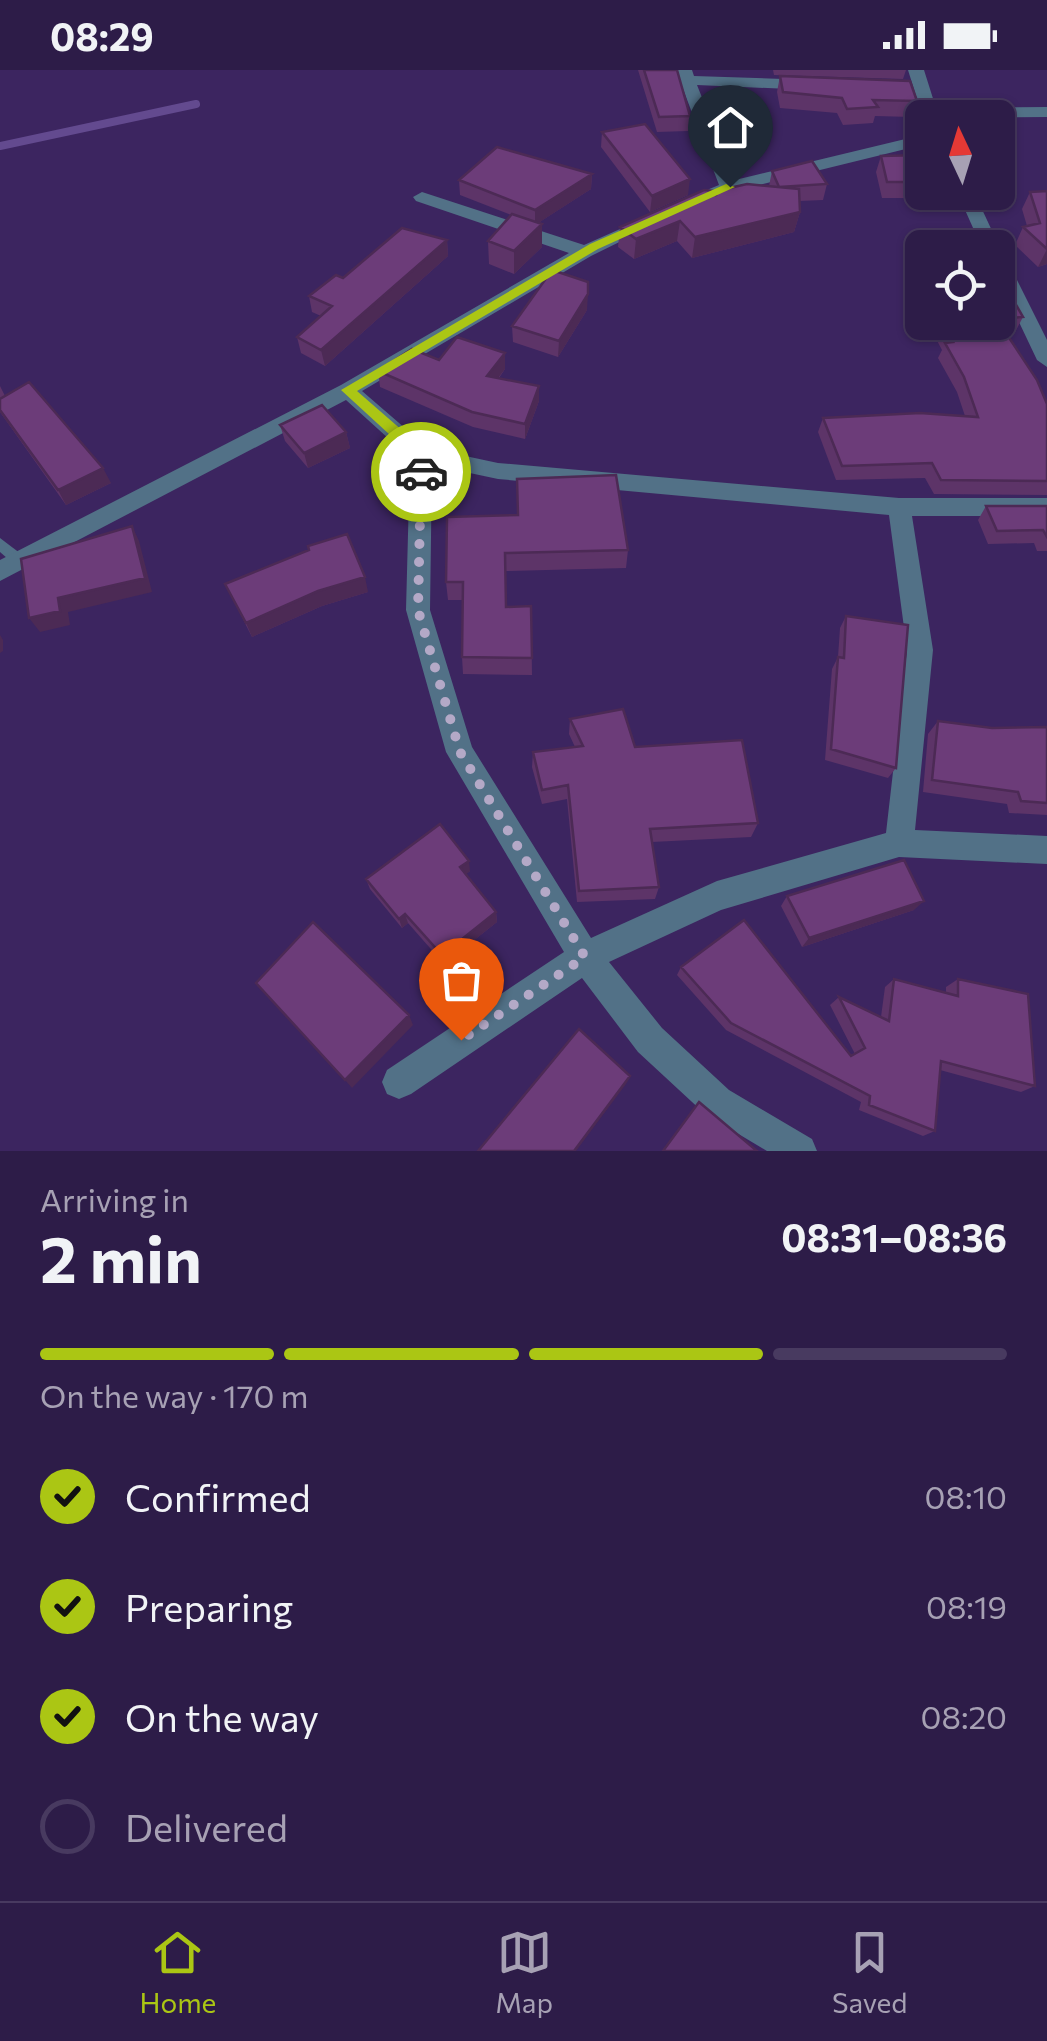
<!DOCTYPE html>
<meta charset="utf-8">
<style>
body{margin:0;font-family:Commissioner,sans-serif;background:#35254f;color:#f1f3f6;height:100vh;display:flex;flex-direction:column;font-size:38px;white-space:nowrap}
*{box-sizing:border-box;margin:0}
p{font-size:32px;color:#a7a1b4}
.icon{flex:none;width:55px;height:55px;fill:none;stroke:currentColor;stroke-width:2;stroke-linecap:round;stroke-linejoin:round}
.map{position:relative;height:1081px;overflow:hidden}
.sheet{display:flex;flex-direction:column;background:#2d1c48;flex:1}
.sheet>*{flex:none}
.needle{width:65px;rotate:356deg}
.buttons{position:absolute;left:905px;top:30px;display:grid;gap:20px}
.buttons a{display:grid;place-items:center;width:110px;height:110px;border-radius:15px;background:#2d1c48;box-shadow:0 2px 8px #0004,0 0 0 2px #483a60;font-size:50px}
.pin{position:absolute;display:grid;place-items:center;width:85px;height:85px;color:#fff;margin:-102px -42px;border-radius:50% 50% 50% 0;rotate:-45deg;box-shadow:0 0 10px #0007}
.pin .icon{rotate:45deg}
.courier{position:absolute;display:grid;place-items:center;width:100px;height:100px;margin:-50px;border:8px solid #abc614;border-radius:50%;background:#fff;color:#222;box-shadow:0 2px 12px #0007}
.headline em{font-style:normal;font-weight:700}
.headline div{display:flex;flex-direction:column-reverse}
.headline{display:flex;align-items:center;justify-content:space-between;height:170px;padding:0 40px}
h1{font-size:65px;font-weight:700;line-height:75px}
.bar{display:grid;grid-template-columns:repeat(4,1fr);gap:15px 10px;align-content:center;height:120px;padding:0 40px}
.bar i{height:12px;border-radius:8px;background:#483a60}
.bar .on{background:#abc614}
.bar p{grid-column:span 4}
ol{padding:0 40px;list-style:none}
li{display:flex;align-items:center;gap:30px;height:110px}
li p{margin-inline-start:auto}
li .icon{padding:10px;border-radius:50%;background:#abc614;color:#111;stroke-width:4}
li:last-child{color:#a7a1b4}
li i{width:55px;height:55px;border:5px solid #483a60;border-radius:50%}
.status{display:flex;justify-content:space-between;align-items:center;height:70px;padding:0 50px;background:#2d1c48;direction:ltr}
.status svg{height:28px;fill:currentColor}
.dock{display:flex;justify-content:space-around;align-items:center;height:140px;border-top:2px solid #483a60;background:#2d1c48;font-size:28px;color:#a7a1b4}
.dock a{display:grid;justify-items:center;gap:5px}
.dock .on{color:#abc614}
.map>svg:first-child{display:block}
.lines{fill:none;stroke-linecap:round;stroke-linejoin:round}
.stream{stroke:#634a8f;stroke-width:8}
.service{fill:#527187;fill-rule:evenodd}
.minor{fill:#527187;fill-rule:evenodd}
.wall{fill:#5d3468}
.shaded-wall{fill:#4c2a55}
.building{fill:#6c3c79;stroke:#4c2a55;stroke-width:2.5}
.route{fill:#abc614}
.done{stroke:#b4a9c7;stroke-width:10;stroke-dasharray:0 18}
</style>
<div class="status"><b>08:29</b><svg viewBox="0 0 49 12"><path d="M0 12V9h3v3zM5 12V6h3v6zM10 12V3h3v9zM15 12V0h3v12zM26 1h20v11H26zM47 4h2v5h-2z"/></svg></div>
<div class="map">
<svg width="1047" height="1081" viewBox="0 0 1047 1081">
<rect width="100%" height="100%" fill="#3c2560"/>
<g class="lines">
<path class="stream" d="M0,76L196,34"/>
<path class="service" d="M0,468L25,487L27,491L25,495H15L0,482Z"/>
<path class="minor" d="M676,0H692L694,6L812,10L820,15L812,20L697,15L735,110L922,65V75L735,121L702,135H690V127L719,115Z
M908,0H924L936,38L1047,37V47L923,48Z
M422,122L584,175L645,148L651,147L660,152L591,186L362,321L428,378L498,393L899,428H1047V446H912L933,580L915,760L1047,766V794L899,787L721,840L609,892L662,958L729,1020L812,1069L817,1081H767L705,1044L638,982L582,908L411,1024L399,1029L387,1024L382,1012L387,1000L564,882L446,682L406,540L410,388L346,330L0,511V490L341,315L569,183L416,131L413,127ZM432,395L498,409L889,445L907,580L886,763L717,811L591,868L472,677L430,540Z
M957,122H974L1000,178L998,182V178H982Z
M998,184L1007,190L1047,270V297L1037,290L998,208Z"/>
</g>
<path class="wall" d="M638,0H677L690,46L688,61L657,62Z
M773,0H906L903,9L774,5Z
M780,6L917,31L912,47L875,46L873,53L843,55L837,43L780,38L777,22Z
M602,62L688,125L650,142L601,77Z
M881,86L922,90L907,128H882L876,102Z
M772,101L827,114L823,130L799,131L800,142L794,162L692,188L677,171L634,189L618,177L620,157L715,124L769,116Z
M592,104L591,119L538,153L542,154V177L514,204L489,194L488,171L511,145L460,125L459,110Z
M1047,121V194L1038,197L1015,175L1023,157L1027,156L1022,139L1030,122Z
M447,170L448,186L325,296L301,283L297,267L321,246L312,242L309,226L343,208Z
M998,215L1023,247L1015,262L1005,263L1047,334V425L934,424L925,408L836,410L818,362L823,348L965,346L957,322L938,288L942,280L927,252H998Z
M922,218V245L916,233Z
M587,240L558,287L513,272L512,256Z
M505,283V299L499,308L539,316V331L525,369L473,357L380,317L378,301L439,290Z
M0,316L5,326L111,413L66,435L0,342Z
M280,355L346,362L350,378L308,398L285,371Z
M986,436H1047V481H1037L1034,473L988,474L978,450Z
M447,447L628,480L626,498L505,501L506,537L531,536L532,605L463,604L462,587L463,530H448L446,512Z
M225,514L368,522L322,536L252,567Z
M846,546L896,698L888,708L825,690L832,599L838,587L840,558Z
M570,649L635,677L758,753L751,767L652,772L659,817L655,829L577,832L567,729L542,734L532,697L533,682L575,677L569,664Z
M938,651L992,658L1047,657V745L1009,743L1007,734L923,722L928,664Z
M470,801L466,804L496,842L497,852L444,894L408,853L402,858L370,819L366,809Z
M787,826L914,840L802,877L781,836Z
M681,897L851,986L855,984L830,935L839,927L881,947L885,917L894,909L946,923V917L958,909L1035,1016L1021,1022L940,1000L935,1061L923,1066L859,1040L861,1032L726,960L677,905Z
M699,1032L757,1081H662Z"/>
<path class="shaded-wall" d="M592,104L591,119L535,155V140Z
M690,109L688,125L650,142L652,126Z
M800,142L794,162L692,188L695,167Z
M680,151L677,171L634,189L636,169Z
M542,154V177L514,204V181Z
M447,170L448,186L325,296L321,280Z
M1047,179V194L1038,197Z
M588,224L587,240L558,287L559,271Z
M505,283V299L488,321L487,306Z
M539,316V331L525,369V354Z
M346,362L350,378L308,398L304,383Z
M103,398L111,413L66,435L58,420Z
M132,456L139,471L152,522L68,542L70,555L40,562L29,548L58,528Z
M365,507L368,522L322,536L252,567L246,553L318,521Z
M0,565L3,570V581L0,583Z
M469,791L470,801L462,808L460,797Z
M924,831L914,840L802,877L809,868Z
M496,842L497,852L444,894L442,885Z
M405,844L408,853L402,858L399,849Z
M409,945L413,955L352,1018L345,1010Z
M630,1006L626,1014L576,1081H574Z"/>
<path class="building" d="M644,0H677L690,46L659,47Z
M780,6L910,11L917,31L873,30L878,37L847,39L842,28L783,22Z
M645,54L690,109L652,126L602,62Z
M497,77L592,104L535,140L459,110Z
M922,85L913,112H887L881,86Z
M812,91L827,114L779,117L772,101Z
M747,114L799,119L800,142L695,167L680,151L636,169L620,157L704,120L714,121L716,126V121Z
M1047,121V179L1023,157L1040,153L1030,122Z
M512,144L542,154L514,181L488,171Z
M402,158L447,170L321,280L297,267L332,236L309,226L336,205L343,208Z
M552,200L588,212V224L559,271L512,256Z
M1004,214L1023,247L998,249V215Z
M998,251L1037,310L1047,334V411L941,410L932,393L842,396L823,348L920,343L978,347L964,307L945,273L953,272L941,252H998Z
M457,267L505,283L487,306L539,316L525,354L472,342L378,301L412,279L439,290Z
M29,312L103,398L58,420L0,340V329Z
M322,335L346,362L304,383L280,355Z
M616,405L628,480L505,483L506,537L531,536L532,588L462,587L463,512H446L447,447L518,445L517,409Z
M986,436H1047V467L1043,460L997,461Z
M132,456L145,508L58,528L60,541L29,548L21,489Z
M347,464L365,507L318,521L246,553L225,514L309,480L308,476Z
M846,546L908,555L896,698L831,679L838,587L844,588Z
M623,639L635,677L742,670L758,753L650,759L659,817L579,821L568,715L542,720L533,682L583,676L570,649Z
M938,651L992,658L1047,657V733L1021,731L1018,722L932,710Z
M440,754L469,791L460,797L496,842L442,885L405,844L399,849L366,809Z
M904,790L924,831L809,868L787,826Z
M744,850L851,986L865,978L839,927L889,951L894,909L958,926V909L1028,924L1035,1016L941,991L935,1061L869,1035L870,1026L731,953L681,897Z
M313,852L409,945L345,1010L256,913Z
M579,959L630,1006L574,1081H478Z
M699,1032L757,1081H663Z"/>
<path class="route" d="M726,114L735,117L598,179L357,321L427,382L426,406H416L414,387L341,320L590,174Z"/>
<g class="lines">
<path class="done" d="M421,402L418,540L460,682L585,887L461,970"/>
</g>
</svg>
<div class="buttons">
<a><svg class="needle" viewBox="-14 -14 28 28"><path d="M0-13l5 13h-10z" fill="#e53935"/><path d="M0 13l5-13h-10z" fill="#a7a1b4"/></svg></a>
<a><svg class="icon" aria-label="locate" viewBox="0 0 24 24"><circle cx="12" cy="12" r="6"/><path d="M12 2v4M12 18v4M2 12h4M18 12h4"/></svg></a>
</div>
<div class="pin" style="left:461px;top:970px;background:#ea580c"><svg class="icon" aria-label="bag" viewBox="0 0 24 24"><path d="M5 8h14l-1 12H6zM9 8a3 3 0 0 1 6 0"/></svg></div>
<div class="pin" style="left:730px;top:117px;background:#1f2937"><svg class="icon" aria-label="home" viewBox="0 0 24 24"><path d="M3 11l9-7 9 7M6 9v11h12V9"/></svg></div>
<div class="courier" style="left:421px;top:402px"><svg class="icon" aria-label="car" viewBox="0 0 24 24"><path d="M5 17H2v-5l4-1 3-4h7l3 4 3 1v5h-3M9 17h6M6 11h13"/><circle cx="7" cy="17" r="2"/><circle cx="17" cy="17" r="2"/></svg></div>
</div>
<section class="sheet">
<div class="headline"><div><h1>2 min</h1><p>Arriving in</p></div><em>08:31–08:36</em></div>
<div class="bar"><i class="on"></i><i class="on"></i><i class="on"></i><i></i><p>On the way · 170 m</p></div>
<ol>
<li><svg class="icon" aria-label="check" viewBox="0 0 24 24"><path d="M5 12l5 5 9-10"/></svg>Confirmed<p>08:10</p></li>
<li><svg class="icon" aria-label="check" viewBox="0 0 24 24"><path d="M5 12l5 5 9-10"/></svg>Preparing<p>08:19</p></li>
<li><svg class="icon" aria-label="check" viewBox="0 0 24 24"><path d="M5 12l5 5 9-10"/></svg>On the way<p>08:20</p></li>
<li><i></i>Delivered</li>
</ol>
</section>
<nav class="dock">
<a class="on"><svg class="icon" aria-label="home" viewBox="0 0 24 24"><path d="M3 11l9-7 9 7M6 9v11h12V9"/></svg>Home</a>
<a><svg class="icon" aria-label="map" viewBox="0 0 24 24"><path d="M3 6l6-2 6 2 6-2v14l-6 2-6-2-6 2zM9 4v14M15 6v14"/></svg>Map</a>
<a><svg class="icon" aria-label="saved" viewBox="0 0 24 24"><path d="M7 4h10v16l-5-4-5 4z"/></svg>Saved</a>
</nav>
